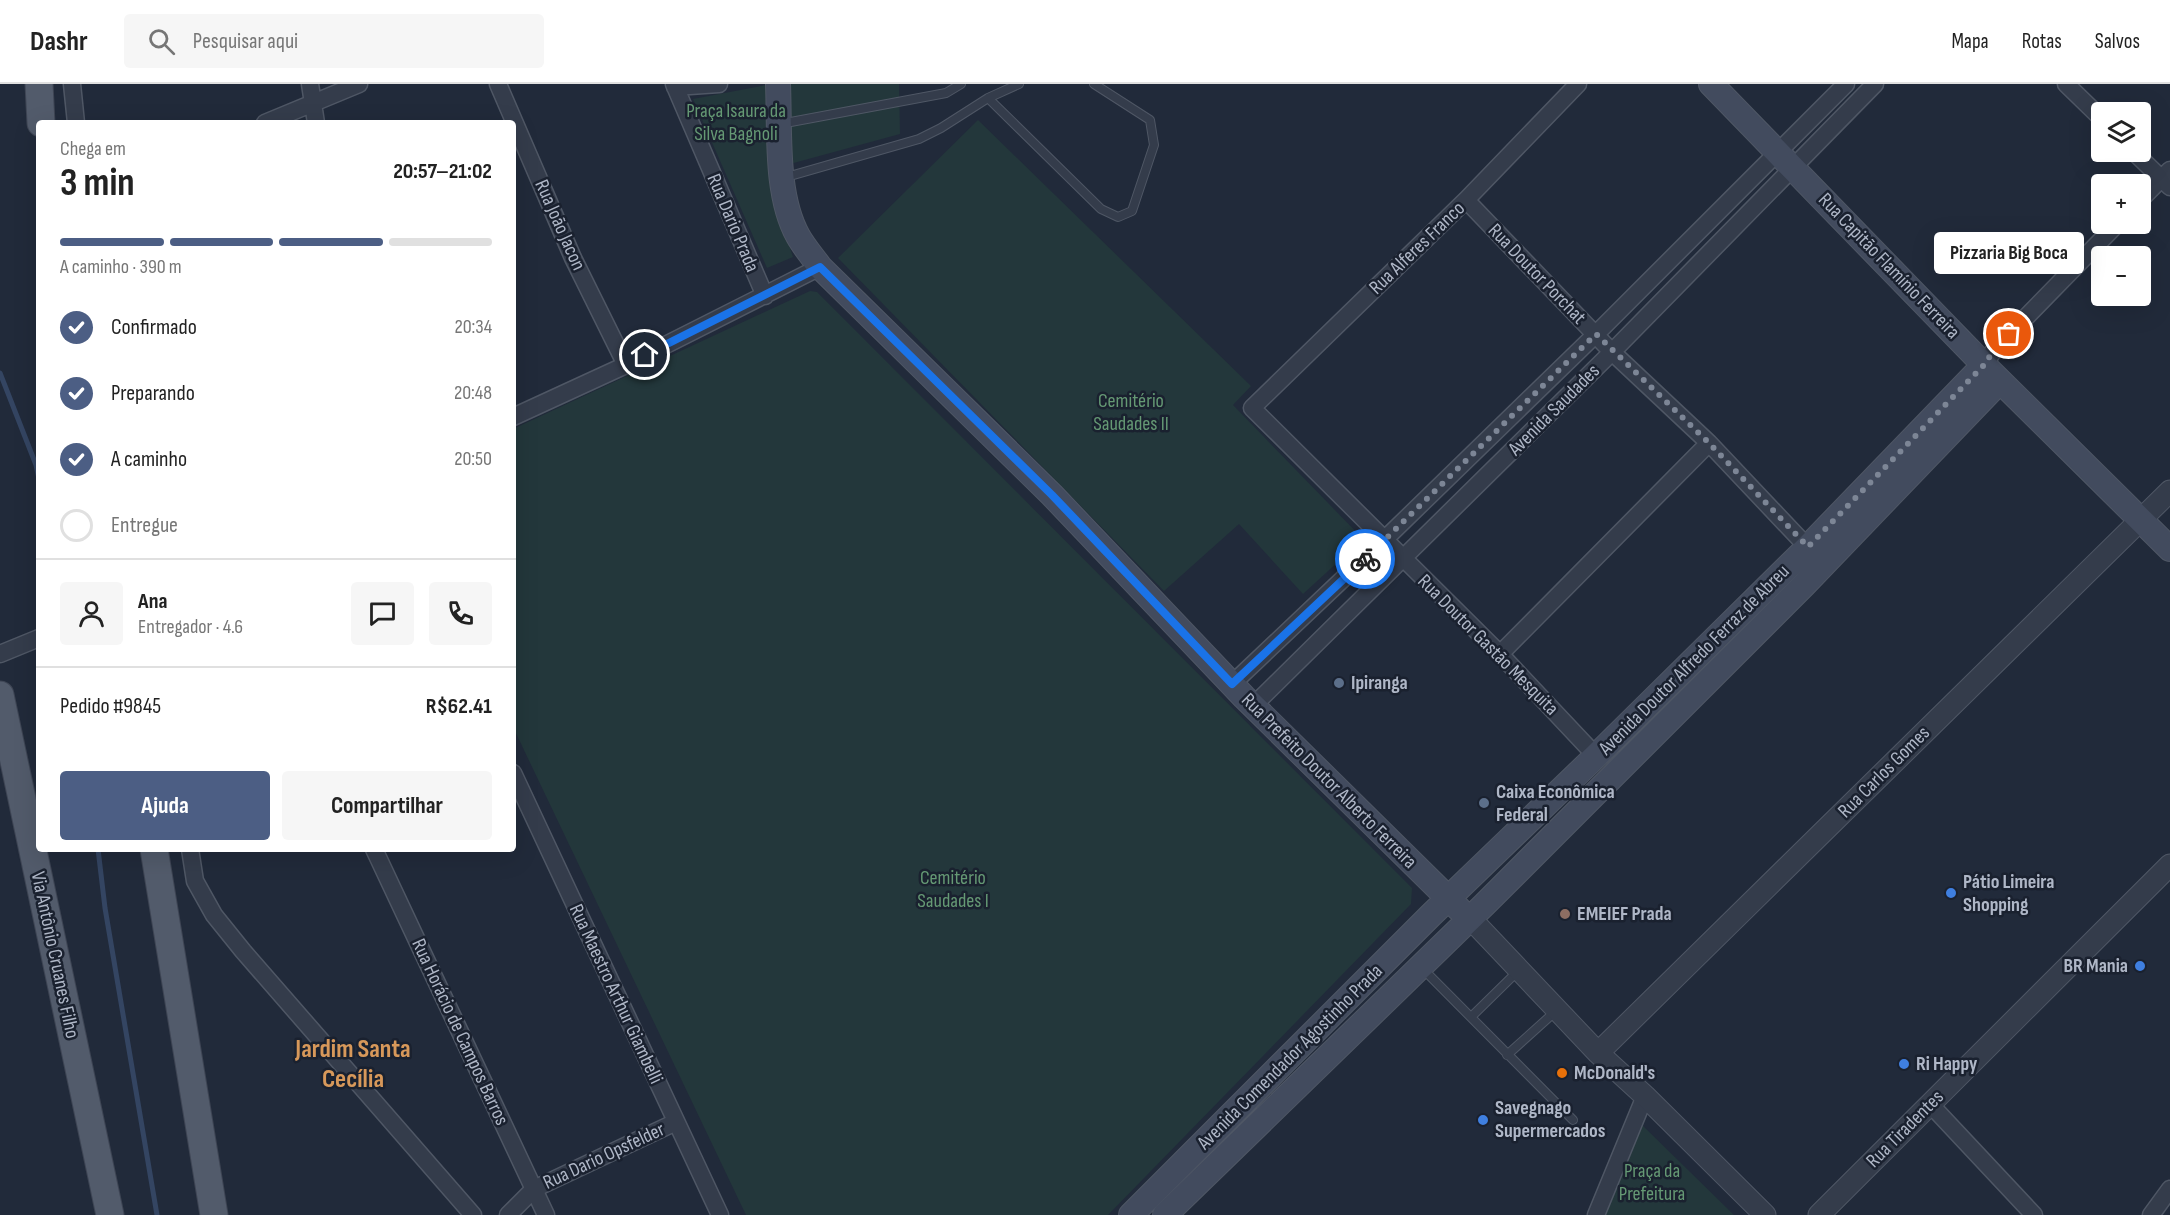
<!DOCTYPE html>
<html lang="pt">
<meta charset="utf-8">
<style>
body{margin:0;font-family:"Sofia Sans Condensed",sans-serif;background:#f6f6f6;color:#222;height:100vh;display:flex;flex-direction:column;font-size:22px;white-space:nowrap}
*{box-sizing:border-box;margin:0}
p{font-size:20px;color:#767676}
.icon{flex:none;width:33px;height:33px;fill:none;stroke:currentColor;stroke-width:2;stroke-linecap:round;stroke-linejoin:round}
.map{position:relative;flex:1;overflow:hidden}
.sheet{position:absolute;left:36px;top:36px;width:480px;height:732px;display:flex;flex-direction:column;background:#fff;border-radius:6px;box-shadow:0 6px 24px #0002}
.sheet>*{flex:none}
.controls{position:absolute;left:2091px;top:18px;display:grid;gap:12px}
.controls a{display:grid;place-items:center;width:60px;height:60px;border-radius:6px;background:#fff;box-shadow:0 6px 24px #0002;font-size:30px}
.pin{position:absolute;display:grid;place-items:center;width:51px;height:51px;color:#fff;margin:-26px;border:3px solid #fff;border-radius:50%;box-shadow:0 2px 6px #0007}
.courier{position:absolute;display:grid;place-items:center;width:60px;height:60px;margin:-30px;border:4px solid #1a73e8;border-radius:50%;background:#fff;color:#222;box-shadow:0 2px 8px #0007}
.bubble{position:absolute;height:42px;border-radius:6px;background:#fff;box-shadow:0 6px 24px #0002;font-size:20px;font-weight:700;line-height:42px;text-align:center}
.summary em{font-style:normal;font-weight:700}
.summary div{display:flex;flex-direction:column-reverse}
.summary{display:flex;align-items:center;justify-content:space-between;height:102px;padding:0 24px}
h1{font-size:39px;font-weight:700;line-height:45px}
.bar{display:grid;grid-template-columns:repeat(4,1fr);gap:9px 6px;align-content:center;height:72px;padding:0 24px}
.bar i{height:8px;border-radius:4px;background:#e0e0e0}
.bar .current{background:#4c5e84}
.bar p{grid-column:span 4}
.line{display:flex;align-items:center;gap:15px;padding:0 24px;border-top:2px solid #e0e0e0}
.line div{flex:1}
.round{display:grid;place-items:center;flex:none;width:63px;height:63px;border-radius:6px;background:#f6f6f6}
ol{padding:0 24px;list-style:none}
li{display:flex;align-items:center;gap:18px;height:66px}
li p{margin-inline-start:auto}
li .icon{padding:6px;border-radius:50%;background:#4c5e84;color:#fff;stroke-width:4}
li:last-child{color:#767676}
li i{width:33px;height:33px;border:3px solid #e0e0e0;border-radius:50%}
.button{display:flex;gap:12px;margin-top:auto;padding:12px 24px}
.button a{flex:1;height:69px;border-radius:6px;background:#4c5e84;color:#fff;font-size:24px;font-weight:700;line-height:69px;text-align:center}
.button a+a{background:#f6f6f6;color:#222}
header{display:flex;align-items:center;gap:36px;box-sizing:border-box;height:84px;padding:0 30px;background:#fff;border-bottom:2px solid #e0e0e0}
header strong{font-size:28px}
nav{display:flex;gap:33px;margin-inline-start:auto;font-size:21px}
.search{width:420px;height:54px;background:#f6f6f6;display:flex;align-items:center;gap:15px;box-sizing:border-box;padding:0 21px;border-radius:6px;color:#767676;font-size:22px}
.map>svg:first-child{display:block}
.green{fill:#23373b}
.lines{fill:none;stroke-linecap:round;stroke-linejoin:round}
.stream{stroke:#344562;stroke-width:5}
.service-casing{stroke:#4f5765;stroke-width:10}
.minor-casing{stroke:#4f5765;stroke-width:19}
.tertiary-casing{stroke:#4f5765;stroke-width:23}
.secondary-casing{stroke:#4f5765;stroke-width:26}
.primary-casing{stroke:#3e4554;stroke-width:29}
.service{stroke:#343c4b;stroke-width:8}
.minor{stroke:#343c4b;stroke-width:16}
.tertiary{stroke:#343c4b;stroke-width:21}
.secondary{stroke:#424b5e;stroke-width:24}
.primary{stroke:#525b6b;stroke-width:27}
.done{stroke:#7d8696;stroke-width:6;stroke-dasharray:0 10.8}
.route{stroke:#1a73e8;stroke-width:8}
.service-dot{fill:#5c6f8a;stroke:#1a212f;stroke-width:2}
.shop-dot{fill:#3f7fe0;stroke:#1a212f;stroke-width:2}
.education-dot{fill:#8d6e63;stroke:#1a212f;stroke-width:2}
.food-dot{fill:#e8710a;stroke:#1a212f;stroke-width:2}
.labels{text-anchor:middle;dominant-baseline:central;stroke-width:5;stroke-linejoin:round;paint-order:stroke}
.park-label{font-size:20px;fill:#659974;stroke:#1a212f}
.street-label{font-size:20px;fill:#afb7c7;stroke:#1a212f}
.poi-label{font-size:20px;font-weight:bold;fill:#afb7c7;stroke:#1a212f;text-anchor:start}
.district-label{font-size:26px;font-weight:bold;fill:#d7985a;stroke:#1a212f}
</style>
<header>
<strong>Dashr</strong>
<div class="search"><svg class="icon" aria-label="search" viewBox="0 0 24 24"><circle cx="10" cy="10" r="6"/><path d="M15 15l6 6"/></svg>Pesquisar aqui</div>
<nav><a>Mapa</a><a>Rotas</a><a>Salvos</a></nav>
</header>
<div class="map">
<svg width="2170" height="1131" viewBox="0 0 2170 1131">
<rect width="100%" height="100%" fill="#212a3a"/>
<path class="green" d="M787,0H899L900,50L790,80Z
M766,1L771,107L793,173L767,184L693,15Z
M978,36L1251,302L1233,321L1363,455L1303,510L1239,440L1164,507L838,174Z
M810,207L817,208L1412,804L1411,820L1108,1131H746L513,643V345Z
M1640,1039L1734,1131H1601Z"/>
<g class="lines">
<path class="stream" d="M0,289L36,381L39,395
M98,765L105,824L157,1131"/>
<defs>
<path id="service" d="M988,14L1101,125L1118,133L1132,127L1154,61L1150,36L1094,0
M780,40L946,9L961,0
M783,94L919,55L941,44L988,14L1019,0
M1421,883L1573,1036
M1471,933L1519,886
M1507,971L1557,926"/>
<path id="minor" d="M72,0L76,39
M310,0L316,39
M498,0L573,174L626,281
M674,0L765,212
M1578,0L1466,116L1252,324L1500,570L1596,672
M2066,0L2102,35
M675,3L719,0
M265,39L359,0
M2134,68L2170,103
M1466,116L1612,268L1709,359L1814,470
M2140,116L2170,86
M1984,281L1994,266L2117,140
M513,333L626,281L820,183
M0,570L39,554
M1500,570L1709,359
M1232,600L1384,456L1596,250L1846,0
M1253,622L1612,268L1875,0
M513,689L720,1131
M190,765L195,797L214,831L243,867L473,1131
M374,765L546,1131
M1930,1020L2034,1131
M508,1131L534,1105L676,1038
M1596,1131L1645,1012
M2151,1131L2170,1105"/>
<path id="tertiary" d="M1471,835L1598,969L1645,1012L1765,1131
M1598,969L2170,407
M1819,1131L2170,781"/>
<path id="secondary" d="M778,0C780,47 775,111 798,152C804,163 813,173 820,183L1052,411L1244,613L1459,825
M1711,0L1984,281L2170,465
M1131,1131L1431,831L1596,672L1808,463L1984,281
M1165,1131L1484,821L1804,501L2000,297"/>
<path id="primary" d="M39,0L41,39
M0,611L110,1131
M154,765L214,1131"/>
</defs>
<use href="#service" class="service-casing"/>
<use href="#minor" class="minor-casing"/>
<use href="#tertiary" class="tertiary-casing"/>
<use href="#secondary" class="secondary-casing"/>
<use href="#primary" class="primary-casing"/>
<use href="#service" class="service"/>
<use href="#minor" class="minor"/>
<use href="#tertiary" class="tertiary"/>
<use href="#secondary" class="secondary"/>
<use href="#primary" class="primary"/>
</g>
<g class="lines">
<path class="done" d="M1365,475L1596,250L1709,359L1808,463L1984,281L1994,266L2009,250"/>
<path class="route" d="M645,271L820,183L1052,411L1232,600L1365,475"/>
</g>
<g class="service-dot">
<circle cx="1339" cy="599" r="6"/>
<circle cx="1484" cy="719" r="6"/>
</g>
<g class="shop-dot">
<circle cx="1951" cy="809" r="6"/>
<circle cx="2140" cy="882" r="6"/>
<circle cx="1904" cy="980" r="6"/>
<circle cx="1483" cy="1036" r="6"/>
</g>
<circle class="education-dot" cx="1565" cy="830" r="6"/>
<circle class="food-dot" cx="1562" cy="989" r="6"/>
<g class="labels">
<g class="park-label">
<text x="736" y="27">Praça Isaura da<tspan x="736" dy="23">Silva Bagnoli</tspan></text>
<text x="1131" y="317">Cemitério<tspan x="1131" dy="23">Saudades II</tspan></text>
<text x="953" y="794">Cemitério<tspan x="953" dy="23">Saudades I</tspan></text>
<text x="1652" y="1087">Praça da<tspan x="1652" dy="23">Prefeitura</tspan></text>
</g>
<g class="street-label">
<text transform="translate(733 139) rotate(67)">Rua Dario Prada</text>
<text transform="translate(560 141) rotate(66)">Rua João Jacon</text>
<text transform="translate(1417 164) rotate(-44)">Rua Alferes Franco</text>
<text transform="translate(1889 182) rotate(46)">Rua Capitão Flamínio Ferreira</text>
<text transform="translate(1537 190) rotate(46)">Rua Doutor Porchat</text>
<text transform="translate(1554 326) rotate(-45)">Avenida Saudades</text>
<text transform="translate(1488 561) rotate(45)">Rua Doutor Gastão Mesquita</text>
<text transform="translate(1694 576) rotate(-45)">Avenida Doutor Alfredo Ferraz de Abreu</text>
<text transform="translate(1884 688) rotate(-45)">Rua Carlos Gomes</text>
<text transform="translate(1329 697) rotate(45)">Rua Prefeito Doutor Alberto Ferreira</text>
<text transform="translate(55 871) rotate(78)">Via Antônio Cruanes Filho</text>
<text transform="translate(616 910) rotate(65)">Rua Maestro Arthur Giambelli</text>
<text transform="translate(460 948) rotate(65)">Rua Horácio de Campos Barros</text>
<text transform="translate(1290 973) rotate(-45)">Avenida Comendador Agostinho Prada</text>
<text transform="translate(1905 1045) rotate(-45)">Rua Tiradentes</text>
<text transform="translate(604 1072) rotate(-25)">Rua Dario Opsfelder</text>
</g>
<g class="poi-label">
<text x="1351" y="599">Ipiranga</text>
<text x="1496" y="708">Caixa Econômica<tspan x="1496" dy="23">Federal</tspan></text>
<text x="1963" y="798">Pátio Limeira<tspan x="1963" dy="23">Shopping</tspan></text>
<text x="1577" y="830">EMEIEF Prada</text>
<text x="2128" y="882" text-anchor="end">BR Mania</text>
<text x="1916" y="980">Ri Happy</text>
<text x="1574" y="989">McDonald's</text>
<text x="1495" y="1024">Savegnago<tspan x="1495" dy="23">Supermercados</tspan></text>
</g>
<g class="district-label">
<text x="353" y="965">Jardim Santa<tspan x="353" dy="30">Cecília</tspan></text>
</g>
</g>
</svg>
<div class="controls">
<a><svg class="icon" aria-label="layers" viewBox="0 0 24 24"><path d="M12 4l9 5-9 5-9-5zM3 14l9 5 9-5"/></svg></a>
<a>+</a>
<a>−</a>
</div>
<div class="pin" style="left:2009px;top:250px;background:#ea580c"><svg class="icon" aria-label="bag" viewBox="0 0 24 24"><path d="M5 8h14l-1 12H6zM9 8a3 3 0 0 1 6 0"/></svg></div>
<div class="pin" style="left:645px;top:271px;background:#1f2937"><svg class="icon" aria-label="home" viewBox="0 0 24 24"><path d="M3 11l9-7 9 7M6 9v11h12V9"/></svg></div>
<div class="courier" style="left:1365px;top:475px"><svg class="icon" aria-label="bike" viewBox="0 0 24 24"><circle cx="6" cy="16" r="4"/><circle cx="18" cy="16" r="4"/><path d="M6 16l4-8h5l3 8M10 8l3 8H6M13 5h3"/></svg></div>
<div class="bubble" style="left:1934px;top:148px;width:150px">Pizzaria Big Boca</div>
<section class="sheet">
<div class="summary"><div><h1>3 min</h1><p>Chega em</p></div><em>20:57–21:02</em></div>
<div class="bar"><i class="current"></i><i class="current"></i><i class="current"></i><i></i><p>A caminho · 390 m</p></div>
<ol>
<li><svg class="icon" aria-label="check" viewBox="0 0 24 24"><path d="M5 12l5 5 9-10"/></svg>Confirmado<p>20:34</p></li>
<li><svg class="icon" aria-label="check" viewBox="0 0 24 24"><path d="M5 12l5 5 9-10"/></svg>Preparando<p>20:48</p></li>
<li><svg class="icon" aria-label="check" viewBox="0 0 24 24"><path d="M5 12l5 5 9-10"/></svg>A caminho<p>20:50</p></li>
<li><i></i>Entregue</li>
</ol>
<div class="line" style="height:108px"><a class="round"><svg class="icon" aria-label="person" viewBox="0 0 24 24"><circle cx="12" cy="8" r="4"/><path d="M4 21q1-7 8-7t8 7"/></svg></a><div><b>Ana</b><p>Entregador · 4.6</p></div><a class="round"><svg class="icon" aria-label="chat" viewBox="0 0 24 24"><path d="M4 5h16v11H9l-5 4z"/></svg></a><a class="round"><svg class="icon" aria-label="phone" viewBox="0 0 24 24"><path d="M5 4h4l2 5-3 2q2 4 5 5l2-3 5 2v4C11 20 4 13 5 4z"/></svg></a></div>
<div class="line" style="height:78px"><div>Pedido #9845</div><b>R$62.41</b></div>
<div class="button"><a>Ajuda</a><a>Compartilhar</a></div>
</section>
</div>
